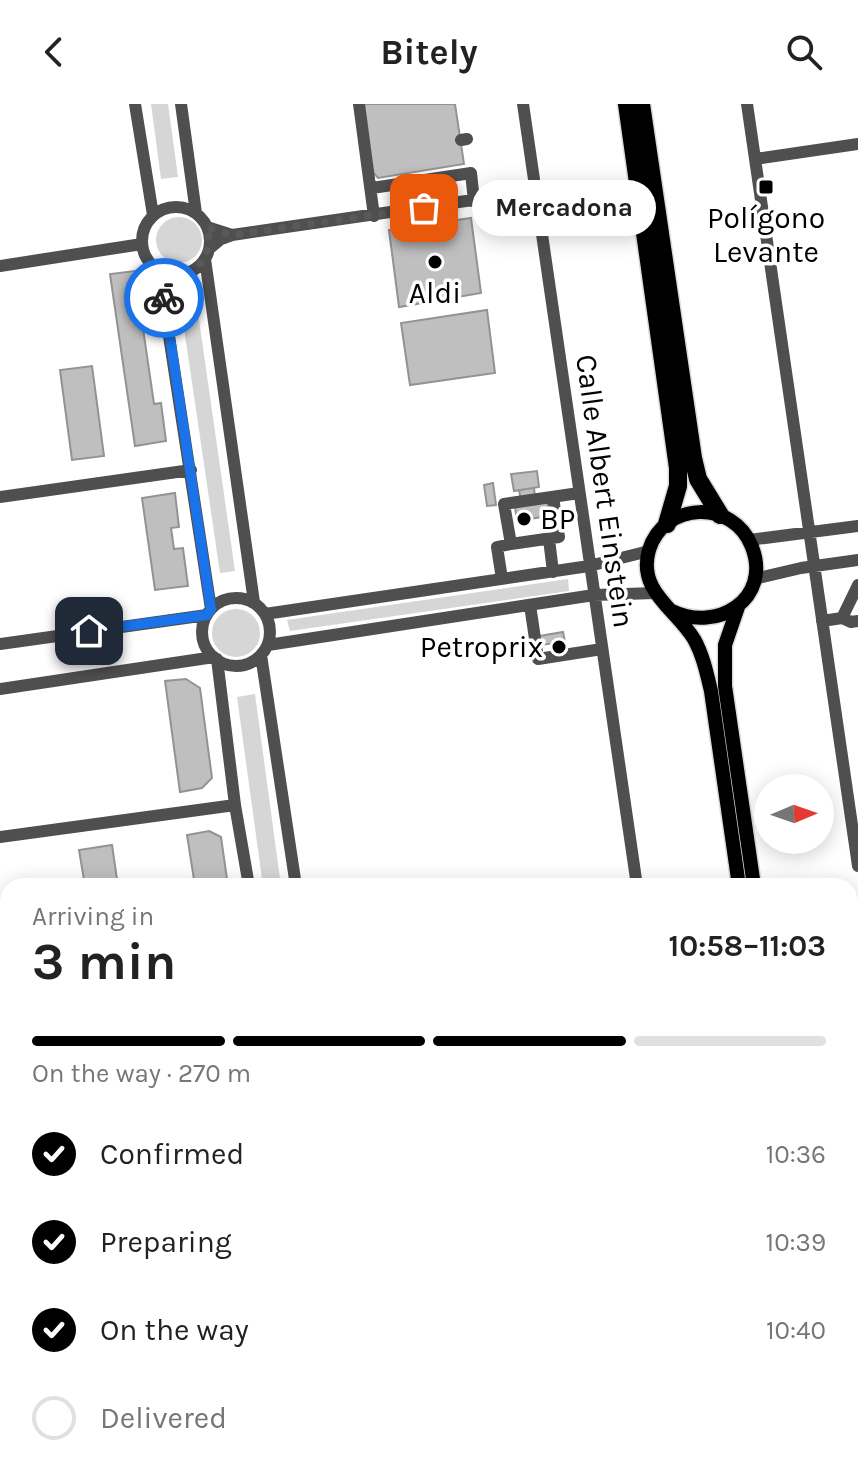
<!DOCTYPE html>
<meta charset="utf-8">
<style>
body{margin:0;font-family:Karla,sans-serif;background:#f2f2f2;color:#222;height:100vh;display:flex;flex-direction:column;font-size:30px;white-space:nowrap}
*{box-sizing:border-box;margin:0}
p{font-size:26px;color:#767676}
.icon{flex:none;width:44px;height:44px;fill:none;stroke:currentColor;stroke-width:2;stroke-linecap:round;stroke-linejoin:round}
.map{position:relative;flex:1;overflow:hidden}
.panel{position:absolute;left:0px;top:774px;width:858px;height:600px;display:flex;flex-direction:column;background:#fff;border-radius:24px 24px 0 0;box-shadow:0 4px 20px #0003}
.panel>*{flex:none}
.needle{width:52px;rotate:88deg}
.tools{position:absolute;left:754px;top:670px;display:grid;gap:16px}
.tools a{display:grid;place-items:center;width:80px;height:80px;border-radius:50%;background:#fff;box-shadow:0 4px 20px #0003;font-size:40px}
.pin{position:absolute;display:grid;place-items:center;width:68px;height:68px;color:#fff;margin:-34px;border-radius:16px;box-shadow:0 4px 12px #0006}
.courier{position:absolute;display:grid;place-items:center;width:80px;height:80px;margin:-40px;border:6px solid #1a73e8;border-radius:50%;background:#fff;color:#222;box-shadow:0 2px 10px #0007}
.bubble{position:absolute;height:56px;border-radius:28px;background:#fff;box-shadow:0 4px 20px #0003;font-size:26px;font-weight:700;line-height:56px;text-align:center}
.headline em{font-style:normal;font-weight:700}
.headline div{display:flex;flex-direction:column-reverse}
.headline{display:flex;align-items:center;justify-content:space-between;height:136px;padding:0 32px}
h1{font-size:52px;font-weight:700;line-height:60px}
.bar{display:grid;grid-template-columns:repeat(4,1fr);gap:12px 8px;align-content:center;height:96px;padding:0 32px}
.bar i{height:10px;border-radius:6px;background:#e0e0e0}
.bar .current{background:#000}
.bar p{grid-column:span 4}
ol{padding:0 32px;list-style:none}
li{display:flex;align-items:center;gap:24px;height:88px}
li p{margin-inline-start:auto}
li .icon{padding:8px;border-radius:50%;background:#000;color:#fff;stroke-width:4}
li:last-child{color:#767676}
li i{width:44px;height:44px;border:4px solid #e0e0e0;border-radius:50%}
header{display:flex;justify-content:space-between;align-items:center;height:104px;padding:0 32px;background:#fff;font-size:36px;font-weight:700}
.map>svg:first-child{display:block}
.green{fill:#d6d6d6}
.building{fill:#bfbfbf;stroke:#939393;stroke-width:2}
.lines{fill:none;stroke-linecap:round;stroke-linejoin:round}
.major-casing{stroke:#dbdbdb;stroke-width:17}
.highway-casing{stroke:#dbdbdb;stroke-width:21}
.minor{stroke:#4f4f4f;stroke-width:12}
.major{stroke:#000;stroke-width:14}
.highway{stroke:#000;stroke-width:18}
.done{stroke:#595959;stroke-width:8;stroke-dasharray:0 14.4}
.route{stroke:#1a73e8;stroke-width:10}
.poi-dot{fill:#000;stroke:#fff;stroke-width:3}
.labels{text-anchor:middle;dominant-baseline:central;stroke-width:7;stroke-linejoin:round;paint-order:stroke}
.poi-label{font-size:30px;fill:#000;stroke:#fff}
.street-label{font-size:30px;fill:#000;stroke:#fff}
</style>
<header><svg class="icon" aria-label="back" viewBox="0 0 24 24"><path d="M15 5l-7 7 7 7"/></svg>Bitely<svg class="icon" aria-label="search" viewBox="0 0 24 24"><circle cx="10" cy="10" r="6"/><path d="M15 15l6 6"/></svg></header>
<div class="map">
<svg width="858" height="1374" viewBox="0 0 858 1374">
<rect width="100%" height="100%" fill="#fff"/>
<path class="green" d="M151,0H168L178,73L161,75Z
M156 136a23 23 0 1 1 46 0a23 23 0 1 1-46 0Z
M196,195L235,467L220,469L180,197Z
M568,475L569,487L290,527L287,516Z
M212 529a24 24 0 1 1 48 0a24 24 0 1 1-48 0Z
M255,590L281,782H263L237,593Z
M850,1330L858,1331V1374H797L798,1366H850Z"/>
<path class="building" d="M363,0H455L464,60L378,74L372,67Z
M471,114L481,189L399,203L389,126Z
M143,166L148,202L140,204L154,300L161,299L166,337L135,342L110,170Z
M487,206L495,269L410,281L401,219Z
M92,262L104,352L72,356L60,266Z
M537,367L539,383L514,387L511,370Z
M493,379L496,401L487,402L484,381Z
M534,384L536,400L547,398L549,412L517,417L515,403L522,402L519,386Z
M175,389L179,423L171,424L174,445L183,444L188,482L155,486L142,394Z
M563,528L565,538L540,541L539,532Z
M186,575L200,584L212,674L202,684L180,688L165,577Z
M209,727L221,733L228,782H195L187,731Z
M112,741L118,782H85L79,746Z"/>
<g class="lines">
<defs>
<path id="major" d="M738,503L725,541V582L754,782
M672,507C717,529 772,495 752,443C734,395 664,397 649,446C637,487 676,505 694,535C703,551 707,570 711,587L739,782
M850,1304L858,1317
M787,1374L788,1366"/>
<path id="highway" d="M627,0L678,364V382L667,420
M641,0L693,354L698,375L720,411"/>
</defs>
<use href="#major" class="major-casing"/>
<use href="#highway" class="highway-casing"/>
<path class="minor" d="M135,0L153,111
M181,0L196,109
M359,0L374,112
M523,0L637,782
M747,0L858,762
M461,36L467,35
M755,55L858,40
M372,84L471,69L474,97
M142 137a34 34 0 1 1 68 0a34 34 0 1 1-68 0Z
M207,123L232,131L221,135L209,145
M232,131L535,87
M205,155L254,498
M0,162L142,140
M159,167L211,505
M0,393L191,366
M553,393L559,433L511,440L504,400L579,389
M549,435L553,468
M749,436L858,422
M502,475L497,443L511,440
M754,475L801,464L858,456
M202 528a34 34 0 1 1 68 0a34 34 0 1 1-68 0Z
M530,501L538,555L602,545
M265,510L589,462L649,447
M842,514L851,518L858,517
M822,517L842,514L858,481
M0,540L207,511
M268,541L594,491L655,489
M261,551L296,782
M217,555L235,701L249,782
M0,585L214,553
M0,733L235,701
M0,966L8,965
M0,1331L8,1329
M0,1372L44,1366
M717,1374L718,1366"/>
<use href="#major" class="major"/>
<use href="#highway" class="highway"/>
</g>
<g class="lines">
<path class="done" d="M164,194L159,167C191,179 215,155 207,123L232,131L424,104"/>
<path class="route" d="M89,527L207,511L211,505L164,194"/>
</g>
<g class="poi-dot">
<rect x="758" y="75" width="16" height="16" rx="4"/>
<circle cx="435" cy="158" r="8"/>
<circle cx="524" cy="415" r="8"/>
<circle cx="559" cy="543" r="8"/>
</g>
<g class="labels">
<g class="poi-label">
<text x="766" y="114">Polígono<tspan x="766" dy="34">Levante</tspan></text>
<text x="435" y="189">Aldi</text>
<text x="540" y="415" text-anchor="start">BP</text>
<text x="543" y="543" text-anchor="end">Petroprix</text>
</g>
<g class="street-label">
<text transform="translate(605 387) rotate(82)">Calle Albert Einstein</text>
</g>
</g>
</svg>
<div class="tools">
<a><svg class="needle" viewBox="-14 -14 28 28"><path d="M0-13l5 13h-10z" fill="#e53935"/><path d="M0 13l5-13h-10z" fill="#767676"/></svg></a>
</div>
<div class="pin" style="left:424px;top:104px;background:#ea580c"><svg class="icon" aria-label="bag" viewBox="0 0 24 24"><path d="M5 8h14l-1 12H6zM9 8a3 3 0 0 1 6 0"/></svg></div>
<div class="pin" style="left:89px;top:527px;background:#1f2937"><svg class="icon" aria-label="home" viewBox="0 0 24 24"><path d="M3 11l9-7 9 7M6 9v11h12V9"/></svg></div>
<div class="courier" style="left:164px;top:194px"><svg class="icon" aria-label="bike" viewBox="0 0 24 24"><circle cx="6" cy="16" r="4"/><circle cx="18" cy="16" r="4"/><path d="M6 16l4-8h5l3 8M10 8l3 8H6M13 5h3"/></svg></div>
<div class="bubble" style="left:472px;top:76px;width:184px">Mercadona</div>
<section class="panel">
<div class="headline"><div><h1>3 min</h1><p>Arriving in</p></div><em>10:58–11:03</em></div>
<div class="bar"><i class="current"></i><i class="current"></i><i class="current"></i><i></i><p>On the way · 270 m</p></div>
<ol>
<li><svg class="icon" aria-label="check" viewBox="0 0 24 24"><path d="M5 12l5 5 9-10"/></svg>Confirmed<p>10:36</p></li>
<li><svg class="icon" aria-label="check" viewBox="0 0 24 24"><path d="M5 12l5 5 9-10"/></svg>Preparing<p>10:39</p></li>
<li><svg class="icon" aria-label="check" viewBox="0 0 24 24"><path d="M5 12l5 5 9-10"/></svg>On the way<p>10:40</p></li>
<li><i></i>Delivered</li>
</ol>
</section>
</div>
